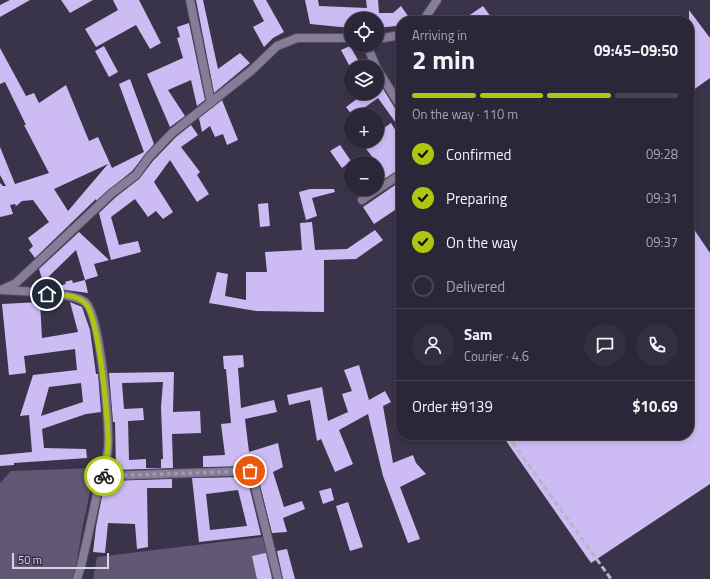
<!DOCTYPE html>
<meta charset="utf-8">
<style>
body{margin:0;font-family:"Titillium Web",sans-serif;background:#342f40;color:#f1f3f6;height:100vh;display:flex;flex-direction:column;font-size:15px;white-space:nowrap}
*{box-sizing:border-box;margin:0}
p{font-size:13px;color:#a6a5ae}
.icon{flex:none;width:22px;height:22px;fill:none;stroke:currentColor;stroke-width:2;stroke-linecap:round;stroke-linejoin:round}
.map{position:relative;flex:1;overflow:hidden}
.drawer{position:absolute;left:396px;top:16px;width:298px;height:424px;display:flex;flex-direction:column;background:#2c2738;border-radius:16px;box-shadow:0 2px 6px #0003,0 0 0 1px #484453}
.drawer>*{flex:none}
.fabs{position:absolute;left:344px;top:12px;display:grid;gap:8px}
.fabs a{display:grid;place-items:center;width:40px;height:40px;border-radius:50%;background:#2c2738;box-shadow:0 2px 6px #0003,0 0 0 1px #484453;font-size:20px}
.scale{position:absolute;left:12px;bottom:10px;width:97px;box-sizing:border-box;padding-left:4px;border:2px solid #d7d4e2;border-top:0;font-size:11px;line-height:14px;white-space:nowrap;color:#d7d4e2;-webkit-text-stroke:3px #3a344a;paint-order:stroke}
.pin{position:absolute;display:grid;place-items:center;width:34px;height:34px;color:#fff;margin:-17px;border:2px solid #fff;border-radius:50%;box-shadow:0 1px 4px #0007}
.courier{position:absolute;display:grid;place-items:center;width:40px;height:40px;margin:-20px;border:3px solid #adc610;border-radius:50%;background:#fff;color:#222;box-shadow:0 1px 5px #0007}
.overview em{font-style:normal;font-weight:700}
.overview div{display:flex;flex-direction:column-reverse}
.overview{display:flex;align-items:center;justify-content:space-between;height:68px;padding:0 16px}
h1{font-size:26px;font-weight:700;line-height:30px}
.bar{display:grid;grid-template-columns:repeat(4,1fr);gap:6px 4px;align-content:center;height:48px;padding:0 16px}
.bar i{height:5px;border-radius:3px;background:#484453}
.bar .active{background:#adc610}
.bar p{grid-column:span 4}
.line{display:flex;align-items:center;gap:10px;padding:0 16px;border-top:1px solid #484453}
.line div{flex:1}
.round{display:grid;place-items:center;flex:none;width:42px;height:42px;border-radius:21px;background:#342f40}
ol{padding:0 16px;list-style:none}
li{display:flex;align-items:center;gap:12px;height:44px}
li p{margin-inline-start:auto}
li .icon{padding:4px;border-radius:50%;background:#adc610;color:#111;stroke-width:4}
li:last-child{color:#a6a5ae}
li i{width:22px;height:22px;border:2px solid #484453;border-radius:50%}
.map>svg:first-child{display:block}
.green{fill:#615876}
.building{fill:#cdbcf4;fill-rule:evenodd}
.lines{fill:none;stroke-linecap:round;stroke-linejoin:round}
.street-casing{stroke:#554f61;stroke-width:10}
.street{stroke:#867e98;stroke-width:8}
.rail{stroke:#b9b5c5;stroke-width:3;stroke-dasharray:6 3;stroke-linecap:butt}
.done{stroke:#a09cad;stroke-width:4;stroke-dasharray:0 7.2}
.route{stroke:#adc610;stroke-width:5}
</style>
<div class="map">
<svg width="710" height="579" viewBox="0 0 710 579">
<rect width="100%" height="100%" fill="#3a344a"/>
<path class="green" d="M95,468L83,525L75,571L72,579H0V483L11,471Z
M263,537L274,577L262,579H93L97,557Z"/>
<path class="building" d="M10,0H30L0,17V5Z
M61,0H93L70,13Z
M113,0H139L161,43L150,49L136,25L96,47L85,29L118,10Z
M196,0H203L218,69L240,53L250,63L214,93Z
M253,0H266L284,32L273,38L264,47L253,27L264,21Z
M305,0H318L319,6L367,8L366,0H378L379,13H393L401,6L408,16L396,26L377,28V19H351V28L310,24Z
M483,6L494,21H461Z
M689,10L710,38V78L689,93Z
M189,23L205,100L197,106L191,80L168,90L185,116L170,127L147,74L183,58L177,38L180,37L177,27Z
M104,46L118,72L109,77L95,51Z
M350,46L362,67H350L341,50Z
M0,48L26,96L34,93L39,103L66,85L89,141L98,137L112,168L144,152L119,84L130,79L154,144L132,171L96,201V199L35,258L29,250L33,246L28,238L49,222L33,200L22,201L16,206L15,204L10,205L13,214L0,217V183L3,186H6L0,175V147L15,184L49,173L24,125H26L5,82L0,84ZM108,164L68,211L54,189Z
M377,79L396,110L401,112V130L378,98L361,110L364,115H352L346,107L365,93H377Z
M222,100L238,140L227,145L223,134L215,137L210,126L202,132L199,118Z
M391,123L401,139V169L377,183V163L360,141H377V133Z
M191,125L198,135L181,147L200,172L197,175L209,194L197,202L170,160L154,182L173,212L163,219L156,211L148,217L135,199L111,217L119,245L138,241L141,252L111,260L99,213L116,197L139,179L153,161L176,137Z
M340,145L351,161L342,168L330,151Z
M401,181V206L374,224L363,207Z
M310,189H334L335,192L312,198L317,216L306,220L299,192Z
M268,203L270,226L260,227L258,204Z
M312,222L315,250L347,249L375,230L383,240L356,259L324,260V312L256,311L209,303L217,272L228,274L225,296L246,300V272H267L265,252L302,250L300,223Z
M689,222L710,253V484L591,563L502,435H689Z
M79,232L109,260L94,264L98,276L85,280L76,250L43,282L39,269Z
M72,280L73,283L85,280L88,293L51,288L66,284L65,282Z
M40,302L42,338L78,332L70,302L82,307L90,330L96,374H98L101,412L86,414L42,429L44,448L86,449L87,458L14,463V465L0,466V455L32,452L29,415L20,416L33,375L77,370L75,349L24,356L26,373L9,375L2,304ZM81,383L83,402L41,416L49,387Z
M243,355L244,367L238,368L241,408L274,400L277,412L245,419L249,452L278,443L283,467L273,472L284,507L302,501L305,509L283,518L287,532L272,533L257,473L253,466L203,467V456L225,455L221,424L231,423L226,369H224L223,356Z
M359,365L369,400L385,391L391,402L383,406L393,463L413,455L416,463L426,474L400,487L420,539L408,543L383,476L368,414L339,430L353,464L335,472L321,439L317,441L310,400L289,405L287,395L322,387L328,421L348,412L342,394L352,391L344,370Z
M174,372L173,412L200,411L201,433L172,434L173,468L116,470L115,422H113L109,373ZM163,382L161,407L163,459H161V468H146V459L129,460L128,421L144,420L143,408L124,409L122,383Z
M247,477L261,535L199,542L192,478ZM238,490L247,526L210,530L206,494Z
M172,479V488H147L148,547L137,549L135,524L108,523L105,553L93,552L96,527L105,481Z
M331,488L334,500L323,504L319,491Z
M348,502L363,547L350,551L336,506Z
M287,549L295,579H283L277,551Z
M266,553L272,579H257L252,556Z"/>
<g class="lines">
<defs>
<path id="street" d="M190,0L211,103
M423,21L437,0
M377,39L401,35
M367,45L376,67
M377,69L401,107
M362,200L401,174
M1,290L16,283L112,193L136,175L149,157L172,133L252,70L277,46L297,38H351
M3,290C20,291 76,292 86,303C100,317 110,425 108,447C108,458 103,469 100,480C94,508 88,537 81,566L77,579
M101,476L250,471L252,474L278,579"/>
</defs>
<use href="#street" class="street-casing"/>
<use href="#street" class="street"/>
<path class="rail" d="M507,435L611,579"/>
</g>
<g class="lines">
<path class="done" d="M104,476L250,471"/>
<path class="route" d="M47,294C59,295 76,294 85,303C99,315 109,424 108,446C108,457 104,467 101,476H104"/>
</g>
</svg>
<div class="fabs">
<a><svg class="icon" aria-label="locate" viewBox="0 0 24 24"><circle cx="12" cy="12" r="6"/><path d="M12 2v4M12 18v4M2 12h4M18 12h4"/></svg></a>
<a><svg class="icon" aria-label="layers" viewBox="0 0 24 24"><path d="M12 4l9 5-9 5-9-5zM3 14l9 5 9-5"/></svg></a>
<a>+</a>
<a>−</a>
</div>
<div class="scale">50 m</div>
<div class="pin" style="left:250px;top:471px;background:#ea580c"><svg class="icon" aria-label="bag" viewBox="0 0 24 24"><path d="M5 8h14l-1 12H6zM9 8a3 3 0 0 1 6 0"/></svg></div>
<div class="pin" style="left:47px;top:294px;background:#1f2937"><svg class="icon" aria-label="home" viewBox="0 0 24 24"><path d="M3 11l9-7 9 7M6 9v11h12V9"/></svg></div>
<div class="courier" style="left:104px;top:476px"><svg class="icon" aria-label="bike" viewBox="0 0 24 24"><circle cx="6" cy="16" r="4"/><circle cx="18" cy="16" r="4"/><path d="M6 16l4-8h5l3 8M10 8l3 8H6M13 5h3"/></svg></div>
<section class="drawer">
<div class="overview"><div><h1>2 min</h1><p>Arriving in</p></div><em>09:45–09:50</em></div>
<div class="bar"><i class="active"></i><i class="active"></i><i class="active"></i><i></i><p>On the way · 110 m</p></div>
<ol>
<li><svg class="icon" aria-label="check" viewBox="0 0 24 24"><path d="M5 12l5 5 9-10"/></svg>Confirmed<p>09:28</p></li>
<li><svg class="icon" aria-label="check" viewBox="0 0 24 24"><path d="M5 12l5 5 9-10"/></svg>Preparing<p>09:31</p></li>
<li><svg class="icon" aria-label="check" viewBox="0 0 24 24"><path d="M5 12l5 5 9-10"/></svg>On the way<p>09:37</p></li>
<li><i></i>Delivered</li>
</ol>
<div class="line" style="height:72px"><a class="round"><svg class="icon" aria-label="person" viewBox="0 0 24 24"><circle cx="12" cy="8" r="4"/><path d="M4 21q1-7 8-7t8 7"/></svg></a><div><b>Sam</b><p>Courier · 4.6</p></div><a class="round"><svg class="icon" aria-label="chat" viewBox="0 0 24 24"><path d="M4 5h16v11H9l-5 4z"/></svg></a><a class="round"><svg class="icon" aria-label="phone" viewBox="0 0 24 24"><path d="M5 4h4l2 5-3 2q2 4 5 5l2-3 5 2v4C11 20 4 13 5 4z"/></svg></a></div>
<div class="line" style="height:52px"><div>Order #9139</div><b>$10.69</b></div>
</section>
</div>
